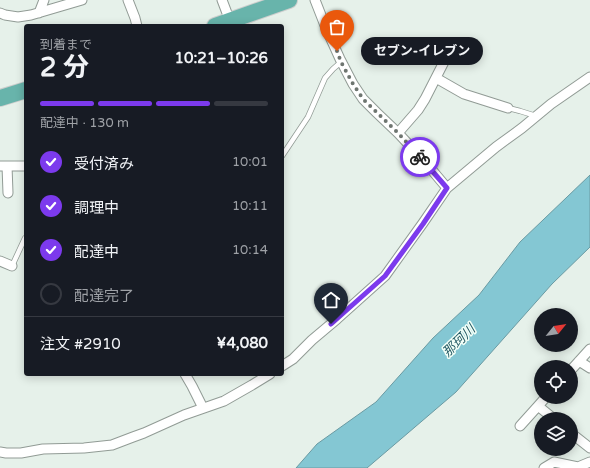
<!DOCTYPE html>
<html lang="ja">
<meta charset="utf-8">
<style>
body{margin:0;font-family:"Varela Round","Noto Sans JP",sans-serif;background:#242831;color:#f1f3f6;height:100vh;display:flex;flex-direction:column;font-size:15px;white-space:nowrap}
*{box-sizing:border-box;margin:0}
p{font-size:13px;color:#9ea1a6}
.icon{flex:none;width:22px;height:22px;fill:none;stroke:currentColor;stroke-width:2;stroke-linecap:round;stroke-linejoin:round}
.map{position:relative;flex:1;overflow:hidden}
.side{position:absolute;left:24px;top:24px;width:260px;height:352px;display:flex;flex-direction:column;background:#171b24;border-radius:4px;box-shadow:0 2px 10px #0003}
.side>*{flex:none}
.needle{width:26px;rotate:60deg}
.fabs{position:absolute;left:534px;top:308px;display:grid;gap:8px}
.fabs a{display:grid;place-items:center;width:44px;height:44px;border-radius:50%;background:#171b24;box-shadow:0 2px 10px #0003;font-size:20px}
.pin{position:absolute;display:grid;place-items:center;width:34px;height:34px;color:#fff;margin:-41px -17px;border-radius:50% 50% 50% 0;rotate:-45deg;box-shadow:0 0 4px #0007}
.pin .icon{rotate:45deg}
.courier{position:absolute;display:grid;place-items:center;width:40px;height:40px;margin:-20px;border:3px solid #7c3aed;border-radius:50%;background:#fff;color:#222;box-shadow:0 1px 5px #0007}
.bubble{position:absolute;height:28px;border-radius:14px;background:#171b24;box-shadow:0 2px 10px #0003;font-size:13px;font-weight:700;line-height:28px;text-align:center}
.headline em{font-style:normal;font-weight:700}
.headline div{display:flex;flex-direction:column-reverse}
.headline{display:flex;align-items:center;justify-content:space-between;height:68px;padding:0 16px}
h1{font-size:26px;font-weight:700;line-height:30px}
.bar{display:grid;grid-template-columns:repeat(4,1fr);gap:6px 4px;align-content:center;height:48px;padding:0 16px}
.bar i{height:5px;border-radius:3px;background:#363941}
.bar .selected{background:#7c3aed}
.bar p{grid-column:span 4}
.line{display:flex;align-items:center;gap:10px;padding:0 16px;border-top:1px solid #363941}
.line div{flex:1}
ol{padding:0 16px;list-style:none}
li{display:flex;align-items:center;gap:12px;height:44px}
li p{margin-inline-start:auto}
li .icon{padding:4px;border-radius:50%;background:#7c3aed;color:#fff;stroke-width:4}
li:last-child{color:#9ea1a6}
li i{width:22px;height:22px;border:2px solid #363941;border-radius:50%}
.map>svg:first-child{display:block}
.water{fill:#84c7d3;stroke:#6a9aa2}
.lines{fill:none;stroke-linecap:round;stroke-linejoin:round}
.service-casing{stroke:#919b95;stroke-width:6}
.minor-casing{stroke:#919b95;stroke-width:11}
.trunk-casing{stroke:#cdcecd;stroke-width:18}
.service{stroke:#fff;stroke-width:4.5}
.minor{stroke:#fff;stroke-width:9}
.trunk{stroke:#68b4ab;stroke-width:16}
.done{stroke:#6e7570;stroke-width:4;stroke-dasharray:0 7.2}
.route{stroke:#7c3aed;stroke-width:5}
.labels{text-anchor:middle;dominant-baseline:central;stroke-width:3;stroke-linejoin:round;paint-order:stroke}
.water-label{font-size:13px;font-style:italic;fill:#255c66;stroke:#f3fff8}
</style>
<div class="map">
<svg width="590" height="468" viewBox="0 0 590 468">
<rect width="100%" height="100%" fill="#e6f1ea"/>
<path class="water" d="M590,175V247L552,284L456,392L367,468H296L317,444L376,402L433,338L479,295L520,242Z"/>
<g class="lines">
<defs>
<path id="service" d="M508,108L520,111L536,116
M282,156L308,117L325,78L333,69L341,62
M12,266L25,238H26"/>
<path id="minor" d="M128,0L135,18L137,26
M222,0L230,21
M315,0L326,28L340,59L353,84L363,99L377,113L398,133L426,163L447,188
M0,13L5,15L18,17L31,15L82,0
M39,13L44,0
M436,78L464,94L508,108
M398,133L418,110L425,99L448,54
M0,166H26
M7,166L8,193
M0,261L12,266
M579,361L590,368
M282,366L293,359L312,340L337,319L385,276L423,223L447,188L496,147L522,128L551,104L590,77
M571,370L590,349
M185,374L192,386L203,408
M538,406L546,397
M520,426L538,406L554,419
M571,433L590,448
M0,452L6,453H21L43,449L84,448L112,445L133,437L144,433L184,415L224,401L252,385L270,374
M544,468L554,462L578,467L590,462"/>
<path id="trunk" d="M215,26L289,0
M0,98L26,90"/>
</defs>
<use href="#service" class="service-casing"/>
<use href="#minor" class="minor-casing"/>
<use href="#trunk" class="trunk-casing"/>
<use href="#service" class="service"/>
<use href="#minor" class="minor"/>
<use href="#trunk" class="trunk"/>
</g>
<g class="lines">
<path class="done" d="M337,51L341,62L353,84L363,99L398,133L420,157"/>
<path class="route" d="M331,324L385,276L423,224L447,188L420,157"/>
</g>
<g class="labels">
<g class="water-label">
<text transform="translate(459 341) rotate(-44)">那珂川</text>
</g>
</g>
</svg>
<div class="fabs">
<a><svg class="needle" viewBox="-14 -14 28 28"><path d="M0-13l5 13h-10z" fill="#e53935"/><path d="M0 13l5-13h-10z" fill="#9ea1a6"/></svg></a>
<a><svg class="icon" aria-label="locate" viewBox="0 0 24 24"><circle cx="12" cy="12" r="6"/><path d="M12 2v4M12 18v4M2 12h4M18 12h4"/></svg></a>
<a><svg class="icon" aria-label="layers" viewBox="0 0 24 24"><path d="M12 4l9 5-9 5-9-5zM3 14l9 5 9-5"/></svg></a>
</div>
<div class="pin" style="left:337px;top:51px;background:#ea580c"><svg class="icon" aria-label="bag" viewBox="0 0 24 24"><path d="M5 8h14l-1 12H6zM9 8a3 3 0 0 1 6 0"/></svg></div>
<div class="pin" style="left:331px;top:324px;background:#1f2937"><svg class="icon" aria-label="home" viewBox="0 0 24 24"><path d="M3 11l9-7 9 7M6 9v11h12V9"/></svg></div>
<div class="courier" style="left:420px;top:157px"><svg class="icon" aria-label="bike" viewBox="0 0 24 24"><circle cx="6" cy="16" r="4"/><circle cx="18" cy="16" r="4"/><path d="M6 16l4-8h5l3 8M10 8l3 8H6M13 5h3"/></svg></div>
<div class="bubble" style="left:361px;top:37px;width:122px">セブン-イレブン</div>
<section class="side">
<div class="headline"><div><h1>2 分</h1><p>到着まで</p></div><em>10:21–10:26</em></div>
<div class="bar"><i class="selected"></i><i class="selected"></i><i class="selected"></i><i></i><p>配達中 · 130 m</p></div>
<ol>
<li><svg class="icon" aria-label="check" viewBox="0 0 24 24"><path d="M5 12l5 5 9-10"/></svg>受付済み<p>10:01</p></li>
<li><svg class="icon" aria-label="check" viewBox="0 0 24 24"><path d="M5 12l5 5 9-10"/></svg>調理中<p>10:11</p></li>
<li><svg class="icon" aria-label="check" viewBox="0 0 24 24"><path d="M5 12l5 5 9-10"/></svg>配達中<p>10:14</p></li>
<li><i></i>配達完了</li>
</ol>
<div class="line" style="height:52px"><div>注文 #2910</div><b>¥4,080</b></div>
</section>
</div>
